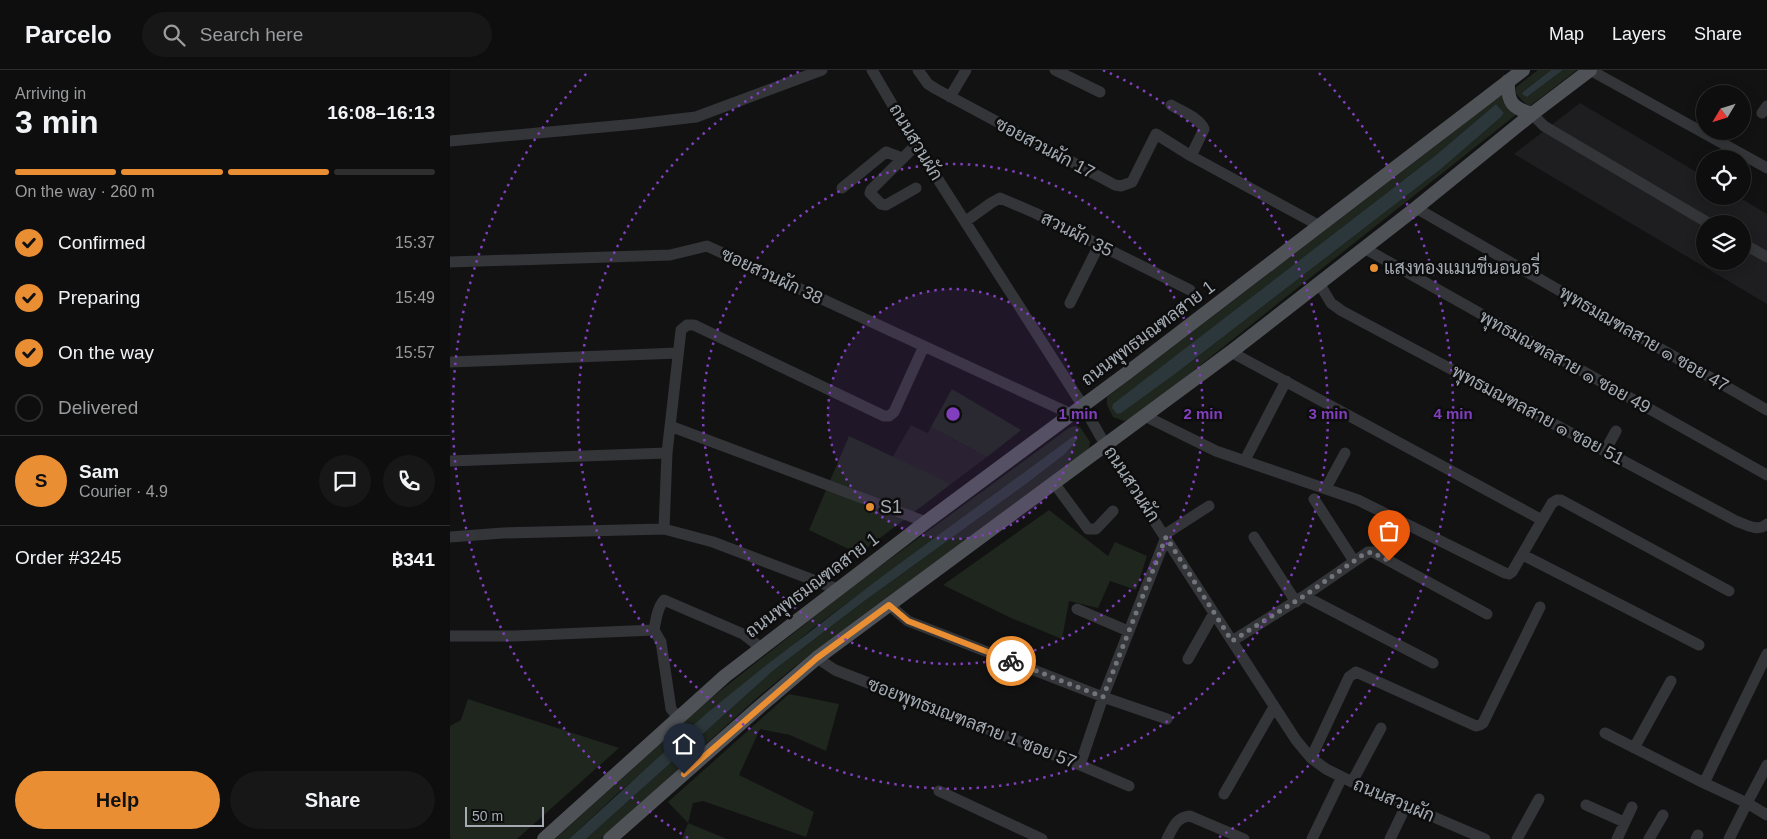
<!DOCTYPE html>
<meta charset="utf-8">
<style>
body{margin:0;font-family:Helvetica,Sarabun,sans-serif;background:#171717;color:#f1f3f6;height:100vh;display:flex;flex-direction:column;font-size:19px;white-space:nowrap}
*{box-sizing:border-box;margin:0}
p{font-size:16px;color:#9b9c9e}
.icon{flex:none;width:28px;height:28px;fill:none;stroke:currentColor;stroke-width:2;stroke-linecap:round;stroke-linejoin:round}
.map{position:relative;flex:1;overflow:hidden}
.sheet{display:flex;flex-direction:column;background:#0e0e0e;width:450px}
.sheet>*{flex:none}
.needle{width:32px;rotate:232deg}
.controls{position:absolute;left:1246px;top:15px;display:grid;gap:10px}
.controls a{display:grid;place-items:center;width:55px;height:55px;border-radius:50%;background:#0e0e0e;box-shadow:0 2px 12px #0003,0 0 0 1px #2e2e2e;font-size:25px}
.scale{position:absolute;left:15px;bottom:12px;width:79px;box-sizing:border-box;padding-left:5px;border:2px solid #a4abb3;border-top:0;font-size:14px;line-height:18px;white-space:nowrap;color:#a4abb3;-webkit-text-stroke:4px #0d0d0e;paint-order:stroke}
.pin{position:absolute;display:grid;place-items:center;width:42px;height:42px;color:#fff;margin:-51px -21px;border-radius:50% 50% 50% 0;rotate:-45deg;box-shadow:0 0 5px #0007}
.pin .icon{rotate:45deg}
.courier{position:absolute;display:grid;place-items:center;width:50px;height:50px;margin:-25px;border:4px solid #ea8e33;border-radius:50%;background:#fff;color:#222;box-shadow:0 1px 6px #0007}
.overview em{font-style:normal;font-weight:700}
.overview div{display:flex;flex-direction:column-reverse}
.overview{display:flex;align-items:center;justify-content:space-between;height:85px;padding:0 15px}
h1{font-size:32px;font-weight:700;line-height:38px}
.bar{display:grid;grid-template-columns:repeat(4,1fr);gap:8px 5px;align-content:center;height:60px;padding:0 15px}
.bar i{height:6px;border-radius:4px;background:#2e2e2e}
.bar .on{background:#ea8e33}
.bar p{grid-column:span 4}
.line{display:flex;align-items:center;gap:12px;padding:0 15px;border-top:1px solid #2e2e2e}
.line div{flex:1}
.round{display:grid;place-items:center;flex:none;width:52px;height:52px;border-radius:26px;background:#171717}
ol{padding:0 15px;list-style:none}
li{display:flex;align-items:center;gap:15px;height:55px}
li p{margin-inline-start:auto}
li .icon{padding:5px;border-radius:50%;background:#ea8e33;color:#111;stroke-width:4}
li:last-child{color:#9b9c9e}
li i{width:28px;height:28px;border:2px solid #2e2e2e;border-radius:50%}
.cta{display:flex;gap:10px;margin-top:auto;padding:10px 15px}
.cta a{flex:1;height:58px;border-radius:30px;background:#ea8e33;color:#111;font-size:20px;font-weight:700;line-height:58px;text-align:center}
.cta a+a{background:#171717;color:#f1f3f6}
header{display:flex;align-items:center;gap:30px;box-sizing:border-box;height:70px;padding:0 25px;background:#0e0e0e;border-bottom:1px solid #2e2e2e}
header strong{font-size:24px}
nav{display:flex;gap:28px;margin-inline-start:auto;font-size:18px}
.search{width:350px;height:45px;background:#171717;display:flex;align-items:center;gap:12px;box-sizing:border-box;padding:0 18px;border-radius:28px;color:#9b9c9e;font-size:19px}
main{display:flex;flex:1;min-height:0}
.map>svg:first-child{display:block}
.built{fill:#1e1e20;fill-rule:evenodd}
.green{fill:#1e261e;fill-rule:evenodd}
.water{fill:#2c373b}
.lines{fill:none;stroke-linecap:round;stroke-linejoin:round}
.minor{stroke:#333538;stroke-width:11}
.major{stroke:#4f5257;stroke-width:14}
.done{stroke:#71757b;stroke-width:5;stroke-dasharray:0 9}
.route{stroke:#ea8e33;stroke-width:6}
.ring{fill:none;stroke:#813fbd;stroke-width:2.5;stroke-dasharray:2.5 5}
.poi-dot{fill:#ea8e33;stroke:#0d0d0e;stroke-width:2}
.labels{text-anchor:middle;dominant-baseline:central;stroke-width:5;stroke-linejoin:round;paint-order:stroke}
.street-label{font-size:18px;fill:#a4abb3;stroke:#0d0d0e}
.poi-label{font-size:18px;fill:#a4abb3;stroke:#0d0d0e;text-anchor:start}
.centre{fill:#813fbd;stroke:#0d0d0e;stroke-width:2.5}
.ring-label{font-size:15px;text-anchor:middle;font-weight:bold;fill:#813fbd;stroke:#0d0d0e;stroke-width:5;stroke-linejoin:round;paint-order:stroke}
</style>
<header>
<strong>Parcelo</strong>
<div class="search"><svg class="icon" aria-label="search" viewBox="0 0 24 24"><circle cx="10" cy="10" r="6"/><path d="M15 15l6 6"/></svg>Search here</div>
<nav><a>Map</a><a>Layers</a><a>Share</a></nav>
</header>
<main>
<section class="sheet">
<div class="overview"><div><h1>3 min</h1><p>Arriving in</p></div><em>16:08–16:13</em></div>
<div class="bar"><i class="on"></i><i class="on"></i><i class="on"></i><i></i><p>On the way · 260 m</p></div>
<ol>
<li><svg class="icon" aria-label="check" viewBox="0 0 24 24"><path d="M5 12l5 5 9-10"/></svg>Confirmed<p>15:37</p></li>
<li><svg class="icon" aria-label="check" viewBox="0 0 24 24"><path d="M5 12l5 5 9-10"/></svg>Preparing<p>15:49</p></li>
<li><svg class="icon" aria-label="check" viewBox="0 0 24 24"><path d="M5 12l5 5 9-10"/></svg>On the way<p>15:57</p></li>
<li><i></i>Delivered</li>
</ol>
<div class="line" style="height:90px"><b class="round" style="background:#ea8e33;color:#111">S</b><div><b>Sam</b><p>Courier · 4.9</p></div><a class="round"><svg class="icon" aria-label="chat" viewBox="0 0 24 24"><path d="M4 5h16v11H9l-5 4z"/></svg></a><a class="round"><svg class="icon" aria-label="phone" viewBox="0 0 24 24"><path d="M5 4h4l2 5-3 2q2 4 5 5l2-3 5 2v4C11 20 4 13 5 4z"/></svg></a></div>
<div class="line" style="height:65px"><div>Order #3245</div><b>฿341</b></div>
<div class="cta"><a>Help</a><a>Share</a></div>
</section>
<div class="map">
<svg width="1317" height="769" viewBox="0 0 1317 769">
<rect width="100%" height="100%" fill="#121213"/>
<path class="built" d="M1130,33L1255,107V126H1287L1317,144V234L1064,84ZM1255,154H1292V191H1255Z
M461,355L478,363L481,357L537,387L501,414L442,388Z"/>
<path class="green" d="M1088,0H1101L1074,21L1077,27L1113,0H1127L1080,36C1073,33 1070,28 1065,22L1066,17Z
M1051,22L1053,31L1067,44L681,350L674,351L663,347L657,335V327L992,71ZM1046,34L1054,43L1051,47L991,99L729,301L662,338L664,334L986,85Z
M502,319L571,360L537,387L481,357Z
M624,356L630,357L640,372L639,378L631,386L342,599L308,627L151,769H136L324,600L413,532L576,414L615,384L628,369L626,367H622L362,559L167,724L119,769H105L251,636L407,513L619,358Z
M399,366L501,414L409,484L359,460Z
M599,440L658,486L665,472L697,486L686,520L660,511L648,538L619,531L612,569L561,548L493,515Z
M339,624L389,634L376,681L340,665L310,659L289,705L364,742L356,767L253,731L243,733L238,753L277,769H232L238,753L218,732Z
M18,629L169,678L67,769H0V656L11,650Z"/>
<path class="water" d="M1101,0H1113L1077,27L1072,24L1074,21Z
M1046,34L1054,43L1051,47L991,99L729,301L671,343L667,344L662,338L663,334L986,85Z
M626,366L628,369L615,384L576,414L413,532L324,600L136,769H119L257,643L314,597L430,508L622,367Z"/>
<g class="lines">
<path class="minor" d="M422,0L466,75L633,336L656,376L846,670L861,688L876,699L902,712L1035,769
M468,0L478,14L486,19L665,115L671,116L682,112L706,64L741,86L870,156
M605,0L650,22
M1140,0L1317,98
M500,27L516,0
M721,35C731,41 750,48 754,59L741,86
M1312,43L1317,36
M1082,44L1094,56L1260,154
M0,71L186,54L246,47L372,0
M392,118L436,82L452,88
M466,118L436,135L431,134L420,123L421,120L466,75
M966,138L1317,340
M516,151L541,133L550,128L585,143L740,220
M1292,173L1317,187
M914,178L1317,405
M0,192L220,185L257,176L621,344
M869,213L881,233L892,241L1286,451C1297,455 1308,462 1317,454
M620,233L649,175
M781,282L1092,450
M0,292L228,283
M695,346L766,381L908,430L1055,503L1059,504L1062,502L1102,433L1107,430H1111L1279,521
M220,356L476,452
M1155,381L1166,361
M795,390L836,311
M0,391L217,383
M604,413L638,459H646L663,441
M876,418L895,383
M864,429L904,491
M214,459L217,383L231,260L237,255H244L434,346H439L444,342L474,276
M714,465L759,436
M0,467L53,463L214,459L263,472L387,519
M804,467L846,532
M1073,485L1249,575
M854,526L983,593
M439,535L458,551L653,627L717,649
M627,539L678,561
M204,560C206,550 207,538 214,530L293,564L311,578
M0,566H64L204,560L211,572L221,639L228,647
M782,571L854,526L918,482H923L1037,544
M367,588L385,600L630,695L679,716
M738,589L764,543
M1155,663L1254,713
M1184,678L1221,611
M861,688L899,607L906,602L1026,656L1030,655L1033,653L1090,537
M630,695L653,627L716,467
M1317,695L1297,733L1317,745
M902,712L931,658
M489,721L592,769
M774,724L824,637
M1136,735L1174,752
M717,769C723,758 726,747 740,746L794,769
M862,769L892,707
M940,769L956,736
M1067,769L1089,729
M1167,769L1182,737
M1199,769L1213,745
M1246,769L1248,765
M1279,769L1297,733L1254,713L1317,584"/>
<path class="major" d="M1058,11C1057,33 1063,38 1082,44
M94,769L275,606L476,452L677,303L1073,0
M160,769L306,640L367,588L781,282L966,138L1082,44L1140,0"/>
</g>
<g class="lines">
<path class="done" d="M561,591L653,627L716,467L782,571L854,526L914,484L922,482L939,491"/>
<path class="route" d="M234,704L367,588L439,535L458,551L561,591"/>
</g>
<circle cx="503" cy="344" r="125" fill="#813fbd" fill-opacity=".12"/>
<g class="ring">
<circle cx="503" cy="344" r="125"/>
<circle cx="503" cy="344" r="250"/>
<path d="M653 0A375 375 0 1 1 353 0"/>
<path d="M238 768A500 500 0 0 1 137 3M869 3A500 500 0 0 1 768 768"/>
</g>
<g class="poi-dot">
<circle cx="924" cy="198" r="5"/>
<circle cx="420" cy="437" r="5"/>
</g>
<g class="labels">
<g class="street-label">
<text transform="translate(466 72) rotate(59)">ถนนสวนผัก</text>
<text transform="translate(595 78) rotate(28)">ซอยสวนผัก 17</text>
<text transform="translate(627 164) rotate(27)">สวนผัก 35</text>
<text transform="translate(322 206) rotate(25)">ซอยสวนผัก 38</text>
<text transform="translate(698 263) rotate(-37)">ถนนพุทธมณฑลสาย 1</text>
<text transform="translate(1194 269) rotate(30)">พุทธมณฑลสาย ๑ ซอย 47</text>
<text transform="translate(1115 292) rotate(29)">พุทธมณฑลสาย ๑ ซอย 49</text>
<text transform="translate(1088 345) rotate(28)">พุทธมณฑลสาย ๑ ซอย 51</text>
<text transform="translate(682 414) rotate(57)">ถนนสวนผัก</text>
<text transform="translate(362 515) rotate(-37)">ถนนพุทธมณฑลสาย 1</text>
<text transform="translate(522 653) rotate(21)">ซอยพุทธมณฑลสาย 1 ซอย 57</text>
<text transform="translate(944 730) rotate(23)">ถนนสวนผัก</text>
</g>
<g class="poi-label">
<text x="934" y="198">แสงทองแมนชีนอนอรี่</text>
<text x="430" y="437">S1</text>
</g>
</g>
<circle cx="503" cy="344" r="8" class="centre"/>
<g class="ring-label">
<text x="628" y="349">1 min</text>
<text x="753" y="349">2 min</text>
<text x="878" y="349">3 min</text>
<text x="1003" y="349">4 min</text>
</g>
</svg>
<div class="controls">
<a><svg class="needle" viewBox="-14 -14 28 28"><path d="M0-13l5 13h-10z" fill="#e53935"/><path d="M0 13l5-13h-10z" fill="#9b9c9e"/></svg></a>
<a><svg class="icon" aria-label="locate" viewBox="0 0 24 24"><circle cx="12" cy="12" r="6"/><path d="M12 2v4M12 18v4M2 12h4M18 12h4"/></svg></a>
<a><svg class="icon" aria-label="layers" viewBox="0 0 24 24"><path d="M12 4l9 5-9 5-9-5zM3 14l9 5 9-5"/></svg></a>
</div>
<div class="scale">50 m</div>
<div class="pin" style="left:939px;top:491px;background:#ea580c"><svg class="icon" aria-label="bag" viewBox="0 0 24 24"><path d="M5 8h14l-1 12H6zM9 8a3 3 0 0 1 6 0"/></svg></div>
<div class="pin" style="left:234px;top:704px;background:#1f2937"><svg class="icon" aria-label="home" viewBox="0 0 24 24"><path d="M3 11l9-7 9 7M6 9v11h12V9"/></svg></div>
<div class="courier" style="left:561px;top:591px"><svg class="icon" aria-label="bike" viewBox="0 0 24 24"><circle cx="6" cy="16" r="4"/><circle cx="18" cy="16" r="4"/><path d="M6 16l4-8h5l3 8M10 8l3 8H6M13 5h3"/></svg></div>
</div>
</main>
